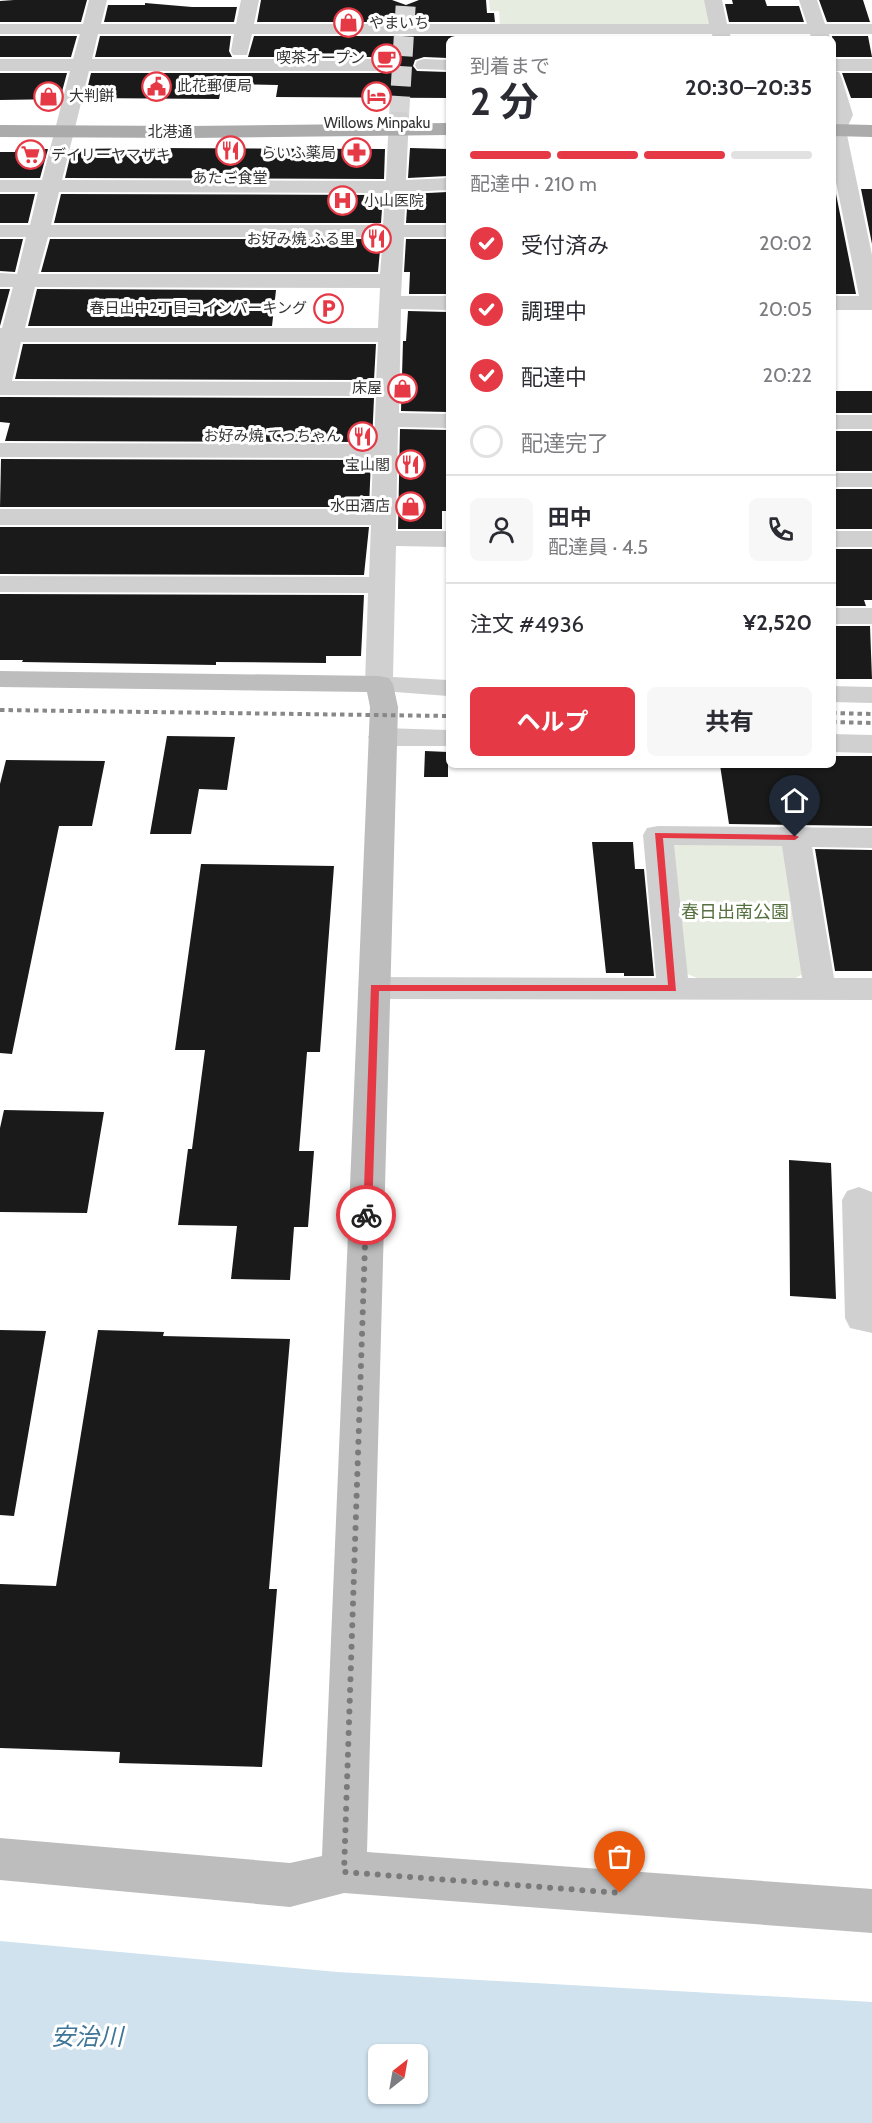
<!DOCTYPE html>
<html lang="ja">
<meta charset="utf-8">
<style>
body{margin:0;font-family:Cabin,"Noto Sans JP",sans-serif;background:#f7f7f7;color:#2b2b33;height:100vh;display:flex;flex-direction:column;font-size:22px;white-space:nowrap}
*{box-sizing:border-box;margin:0}
p{font-size:20px;color:#7c7c81}
.icon{flex:none;width:33px;height:33px;fill:none;stroke:currentColor;stroke-width:2;stroke-linecap:round;stroke-linejoin:round}
.map{position:relative;flex:1;overflow:hidden}
.details{position:absolute;left:446px;top:36px;width:390px;height:732px;display:flex;flex-direction:column;background:#fff;border-radius:9px;box-shadow:0 2px 4px #0004}
.details>*{flex:none}
.needle{width:39px;rotate:31deg}
.tools{position:absolute;left:368px;top:2044px;display:grid;gap:12px}
.tools a{display:grid;place-items:center;width:60px;height:60px;border-radius:9px;background:#fff;box-shadow:0 2px 4px #0004;font-size:30px}
.pin{position:absolute;display:grid;place-items:center;width:51px;height:51px;color:#fff;margin:-62px -26px;border-radius:50% 50% 50% 0;rotate:-45deg;box-shadow:0 0 6px #0007}
.pin .icon{rotate:45deg}
.courier{position:absolute;display:grid;place-items:center;width:60px;height:60px;margin:-30px;border:4px solid #e63946;border-radius:50%;background:#fff;color:#222;box-shadow:0 2px 8px #0007}
.head em{font-style:normal;font-weight:700}
.head div{display:flex;flex-direction:column-reverse}
.head{display:flex;align-items:center;justify-content:space-between;height:102px;padding:0 24px}
h1{font-size:39px;font-weight:700;line-height:45px}
.bar{display:grid;grid-template-columns:repeat(4,1fr);gap:9px 6px;align-content:center;height:72px;padding:0 24px}
.bar i{height:8px;border-radius:4px;background:#e1e1e2}
.bar .current{background:#e63946}
.bar p{grid-column:span 4}
.line{display:flex;align-items:center;gap:15px;padding:0 24px;border-top:2px solid #e1e1e2}
.line div{flex:1}
.round{display:grid;place-items:center;flex:none;width:63px;height:63px;border-radius:9px;background:#f7f7f7}
ol{padding:0 24px;list-style:none}
li{display:flex;align-items:center;gap:18px;height:66px}
li p{margin-inline-start:auto}
li .icon{padding:6px;border-radius:50%;background:#e63946;color:#fff;stroke-width:4}
li:last-child{color:#7c7c81}
li i{width:33px;height:33px;border:3px solid #e1e1e2;border-radius:50%}
.action{display:flex;gap:12px;margin-top:auto;padding:12px 24px}
.action a{flex:1;height:69px;border-radius:9px;background:#e63946;color:#fff;font-size:24px;font-weight:700;line-height:69px;text-align:center}
.action a+a{background:#f7f7f7;color:#2b2b33}
.map>svg:first-child{display:block}
.green{fill:#e6ecdf}
.water{fill:#cfe2ee;fill-rule:evenodd}
.building{fill:#1a1a1a}
.lines{fill:none;stroke-linecap:round;stroke-linejoin:round}
.street-tunnel{stroke:#d6d6d6;stroke-width:20;stroke-dasharray:20 10;stroke-linecap:butt}
.street{fill:#d0d0d0;fill-rule:evenodd}
.secondary{fill:#bdbdbd;fill-rule:evenodd}
.primary{fill:#ababab;fill-rule:evenodd}
.rail{stroke:#888;stroke-width:4;stroke-dasharray:4.5 4;stroke-linecap:butt}
.route{fill:#e63946}
.done{stroke:#7a7a7a;stroke-width:6;stroke-dasharray:0 10.8}
.labels{text-anchor:middle;dominant-baseline:central;stroke-width:6;stroke-linejoin:round;paint-order:stroke}
.far-poi-label{font-size:15px;fill:#333;stroke:#fff;text-anchor:end}
.far-street-label{font-size:15px;fill:#333;stroke:#fff}
.park-label{font-size:18px;fill:#56703f;stroke:#fff}
.near-water-label{font-size:24px;font-style:italic;fill:#3f7597;stroke:#fff}
</style>
<div class="map">
<svg width="872" height="2123" viewBox="0 0 872 2123">
<rect width="100%" height="100%" fill="#fff"/>
<path class="green" d="M489,0H709L710,25H500L499,11H490Z
M671,843L784,845L806,972L796,978H697L680,971Z"/>
<path class="water" d="M0,1941L337,1972L872,2002V2123H0ZM378,2055H417V2094H378Z"/>
<path class="building" d="M14,0H87L81,22H0V1Z
M261,0H392L406,5L419,0H486L487,13H494L495,22H257Z
M732,0H765L767,6H799L804,22H729L725,4H733Z
M819,0H863L870,22H827Z
M145,3L192,7H237L234,22H104L108,5H145Z
M0,36H77L71,57H0Z
M100,36H231L229,51L232,57H95Z
M254,36H495V39H448V58L424,57L415,60L413,66L417,71L448,72V98L276,97L278,85L222,84L219,99L85,98L91,73H386L394,71L397,66L395,60L386,57H248Z
M733,36H808L810,39H733Z
M832,36H868L872,57H836Z
M0,73H67L60,99L0,100Z
M842,73H872V98H851Z
M410,148L448,149V176L408,178Z
M16,149H48L40,178H0V152H15Z
M72,149L157,148L385,149L384,179L65,178Z
M832,189H835L856,294H832Z
M861,189H872V244Z
M448,192V223H406L408,194Z
M0,194H35L28,223H0Z
M61,194L378,195H383L381,223H54Z
M0,239H23L15,272L0,271Z
M50,239H381L378,272H41Z
M406,239H448V294H409L410,272H404Z
M0,289H10L0,326Z
M37,289L276,290L272,326H28Z
M408,311L448,312V412L401,411L403,341H406Z
M23,344H376L374,380L15,379Z
M832,391H872V413H832Z
M0,397L374,398L372,442L5,441L10,423L0,422Z
M400,429L448,430V511H442V529H398Z
M832,431H872V471H832Z
M1,459L371,460L369,507H0Z
M832,489H872V529H832Z
M0,527H369L364,575L0,574Z
M832,549H872V600H864L866,606H832Z
M0,594L364,595L361,656H326V663L216,662V665L22,662L23,660H0Z
M832,626H870L872,679H832Z
M167,736L235,737L227,790L199,789L191,834H150Z
M425,751L448,752V777H424Z
M832,756H872V826L729,824L720,765H832Z
M6,760L105,761L92,826H59L12,1054L0,1053V784Z
M592,842H633L635,869H644L654,976H624V973H606Z
M815,849L872,850V971H835Z
M201,864L334,866L320,1052H307L299,1151H314L308,1227H294L290,1280L231,1279L237,1226L178,1225L188,1149H192L205,1050H175Z
M4,1110L104,1112L87,1213L0,1212V1128Z
M789,1160L831,1163L836,1299L790,1296Z
M0,1330L46,1331L14,1516L0,1515Z
M98,1330L164,1332L163,1336L290,1339L269,1589H277L262,1767L119,1763L120,1752L0,1748V1584L56,1586Z"/>
<g class="lines">
<path class="street-tunnel" d="M399,116L406,0"/>
<path class="street" d="M89,0H107L101,24H236L241,0H259L254,24H709L704,0H722L727,24H807L799,0H817L825,24H872V34H829L830,39H812L810,34H730L731,39H713L712,34H252L247,55H233L231,51L234,34H98L92,59H386L393,61L395,65L393,69L386,71H89L62,180L386,181L389,116L392,112H406L409,116L406,180L448,178V190L406,192L404,225H448V237H404L401,296H448V310L401,309L399,413L448,414V428L398,427L396,531H448V547L396,546L393,677L448,680V696L369,690L365,684L368,593L0,592V576L369,577L371,525H0V509H371L373,458L0,457V443L374,444L376,396L0,395V328H2L13,287H0V273L17,274L26,237H0V225H30L38,192H0V180H42L70,71H0V59H73L80,34H0V24H83ZM59,192L378,193H385L383,225H51ZM48,237H383L380,274H38ZM35,287L380,288L378,328H25ZM21,342H378L376,382L12,381Z
M424,59L448,60V70L417,69L415,65L417,61Z
M832,59H872V71H833L839,72L841,76L853,115L846,130L872,255V310H832V296H859L832,162Z
M832,415H872V429H832Z
M832,473H872V487H832Z
M832,531H872V547H832Z
M832,608H872V624H832Z
M832,686L872,687V703L832,702Z
M382,728L448,730V746H382L372,743L368,737L372,731Z
M832,734L872,735V753L832,752Z
M658,826L872,828V848L812,847L834,978H872V1000L374,999L363,996L358,988L363,980L374,977L656,978L643,835L647,828ZM674,845L782,846L802,978H688Z
M859,1187L872,1192V1333L850,1328L845,1318L842,1200L847,1191Z"/>
<path class="secondary" d="M0,671L379,676L389,678L393,684L398,707L367,1852L872,1889V1933L344,1893L290,1907L0,1880V1838L290,1863L322,1856L370,707L367,692L0,687Z"/>
<path class="primary" d="M448,123V135L190,138L0,137V125L190,126Z
M832,124L872,125V137L832,136Z"/>
<path class="rail" d="M0,710L448,716
M832,713L872,714
M832,722L872,723"/>
</g>
<path class="route" d="M655,833L795,835L799,837L795,840L663,838L676,991H379L372,1215L366,1219L363,1218L371,985H668Z"/>
<g class="lines">
<path class="done" d="M366,1215L344,1872L620,1893"/>
</g>
<defs>
<symbol id="shop-ring" viewBox="-11 -11 22 22"><circle r="9.5" fill="#fff" stroke="#e63946" stroke-width="1.5"/><path d="M-5-2.5h2.3a2.7 3.5 0 0 1 5.4 0H5L5.5 6h-11ZM-1.5-2.5h3a1.5 2.3 0 0 0-3 0Z" fill="#e63946"/></symbol>
<symbol id="cafe-ring" viewBox="-11 -11 22 22"><circle r="9.5" fill="#fff" stroke="#e63946" stroke-width="1.5"/><path d="M-5.5-4.5H6V0H3Q3 3.5 0 3.5H-2.5Q-5.5 3.5-5.5 0ZM3-3.2v2h1.7v-2ZM-6 4.5H4V6H-6Z" fill="#e63946"/></symbol>
<symbol id="civic-ring" viewBox="-11 -11 22 22"><circle r="9.5" fill="#fff" stroke="#e63946" stroke-width="1.5"/><path d="M-.6-6.5H3V-4.5H.6V-3L4-1V1h2V6H-6V1h2V-1L-.6-3ZM-1.2 2.5V6h2.4V2.5Z" fill="#e63946"/></symbol>
<symbol id="hotel-ring" viewBox="-11 -11 22 22"><circle r="9.5" fill="#fff" stroke="#e63946" stroke-width="1.5"/><path d="M-6-4.5h1.5V1H6V5H4.5V3h-9V5H-6ZM-4 0a1.8 1.8 0 1 1 3.6 0ZM.5 0V-2.5h3Q6-2.5 6 0Z" fill="#e63946"/></symbol>
<symbol id="restaurant-ring" viewBox="-11 -11 22 22"><circle r="9.5" fill="#fff" stroke="#e63946" stroke-width="1.5"/><path d="M-5-6h1v4h1v-4h1v4h1v-4h1v5L-1.5 .5V6h-2V.5L-5-1ZM5-6V6H3V1.5H1.5Q1.5-4 5-6Z" fill="#e63946"/></symbol>
<symbol id="pharmacy-ring" viewBox="-11 -11 22 22"><circle r="9.5" fill="#fff" stroke="#e63946" stroke-width="1.5"/><path d="M-2-6h4v4h4v4h-4v4h-4v-4h-4v-4h4Z" fill="#e63946"/></symbol>
<symbol id="supermarket-ring" viewBox="-11 -11 22 22"><circle r="9.5" fill="#fff" stroke="#e63946" stroke-width="1.5"/><path d="M-6-5.5h2.5l.6 2H6L4.5 2H-2.5L-4.4-4H-6ZM-1.5 3.2a1.3 1.3 0 1 0 .1 0ZM3 3.2a1.3 1.3 0 1 0 .1 0Z" fill="#e63946"/></symbol>
<symbol id="hospital-ring" viewBox="-11 -11 22 22"><circle r="9.5" fill="#fff" stroke="#e63946" stroke-width="1.5"/><path d="M-5-5h3v3.5h4V-5h3V5h-3V1.5h-4V5h-3Z" fill="#e63946"/></symbol>
<symbol id="parking-ring" viewBox="-11 -11 22 22"><circle r="9.5" fill="#fff" stroke="#e63946" stroke-width="1.5"/><path d="M-3.5-5.5H1a3.5 3.5 0 0 1 0 7H-1V5.5H-3.5ZM-1-3.4V-.6H.8a1.4 1.4 0 0 0 0-2.8Z" fill="#e63946"/></symbol>
</defs>
<g fill-rule="evenodd">
<use href="#shop-ring" x="332" y="6" width="33" height="33"/>
<use href="#cafe-ring" x="370" y="42" width="33" height="33"/>
<use href="#civic-ring" x="140" y="70" width="33" height="33"/>
<use href="#shop-ring" x="32" y="80" width="33" height="33"/>
<use href="#hotel-ring" x="360" y="80" width="33" height="33"/>
<use href="#restaurant-ring" x="214" y="134" width="33" height="33"/>
<use href="#pharmacy-ring" x="340" y="136" width="33" height="33"/>
<use href="#supermarket-ring" x="14" y="138" width="33" height="33"/>
<use href="#hospital-ring" x="326" y="184" width="33" height="33"/>
<use href="#restaurant-ring" x="360" y="222" width="33" height="33"/>
<use href="#parking-ring" x="312" y="292" width="33" height="33"/>
<use href="#shop-ring" x="386" y="372" width="33" height="33"/>
<use href="#restaurant-ring" x="346" y="420" width="33" height="33"/>
<use href="#restaurant-ring" x="394" y="448" width="33" height="33"/>
<use href="#shop-ring" x="394" y="490" width="33" height="33"/>
</g>
<g class="labels">
<g class="far-poi-label">
<text x="369" y="23" text-anchor="start">やまいち</text>
<text x="365" y="58">喫茶オープン</text>
<text x="177" y="86" text-anchor="start">此花郵便局</text>
<text x="69" y="96" text-anchor="start">大判餅</text>
<text x="377" y="123" text-anchor="middle">Willows Minpaku</text>
<text x="336" y="153">らいふ薬局</text>
<text x="51" y="155" text-anchor="start">デイリーヤマザキ</text>
<text x="230" y="178" text-anchor="middle">あたご食堂</text>
<text x="364" y="201" text-anchor="start">小山医院</text>
<text x="355" y="239">お好み焼 ふる里</text>
<text x="307" y="308">春日出中2丁目コインパーキング</text>
<text x="382" y="388">床屋</text>
<text x="341" y="436">お好み焼 てっちゃん</text>
<text x="390" y="465">宝山閣</text>
<text x="390" y="506">水田酒店</text>
</g>
<g class="far-street-label">
<text x="170" y="132">北港通</text>
</g>
<g class="park-label">
<text x="735" y="912">春日出南公園</text>
</g>
<g class="near-water-label">
<text x="87" y="2036">安治川</text>
</g>
</g>
</svg>
<div class="tools">
<a><svg class="needle" viewBox="-14 -14 28 28"><path d="M0-13l5 13h-10z" fill="#e53935"/><path d="M0 13l5-13h-10z" fill="#7c7c81"/></svg></a>
</div>
<div class="pin" style="left:620px;top:1893px;background:#ea580c"><svg class="icon" aria-label="bag" viewBox="0 0 24 24"><path d="M5 8h14l-1 12H6zM9 8a3 3 0 0 1 6 0"/></svg></div>
<div class="pin" style="left:795px;top:837px;background:#1f2937"><svg class="icon" aria-label="home" viewBox="0 0 24 24"><path d="M3 11l9-7 9 7M6 9v11h12V9"/></svg></div>
<div class="courier" style="left:366px;top:1215px"><svg class="icon" aria-label="bike" viewBox="0 0 24 24"><circle cx="6" cy="16" r="4"/><circle cx="18" cy="16" r="4"/><path d="M6 16l4-8h5l3 8M10 8l3 8H6M13 5h3"/></svg></div>
<section class="details">
<div class="head"><div><h1>2 分</h1><p>到着まで</p></div><em>20:30–20:35</em></div>
<div class="bar"><i class="current"></i><i class="current"></i><i class="current"></i><i></i><p>配達中 · 210 m</p></div>
<ol>
<li><svg class="icon" aria-label="check" viewBox="0 0 24 24"><path d="M5 12l5 5 9-10"/></svg>受付済み<p>20:02</p></li>
<li><svg class="icon" aria-label="check" viewBox="0 0 24 24"><path d="M5 12l5 5 9-10"/></svg>調理中<p>20:05</p></li>
<li><svg class="icon" aria-label="check" viewBox="0 0 24 24"><path d="M5 12l5 5 9-10"/></svg>配達中<p>20:22</p></li>
<li><i></i>配達完了</li>
</ol>
<div class="line" style="height:108px"><a class="round"><svg class="icon" aria-label="person" viewBox="0 0 24 24"><circle cx="12" cy="8" r="4"/><path d="M4 21q1-7 8-7t8 7"/></svg></a><div><b>田中</b><p>配達員 · 4.5</p></div><a class="round"><svg class="icon" aria-label="phone" viewBox="0 0 24 24"><path d="M5 4h4l2 5-3 2q2 4 5 5l2-3 5 2v4C11 20 4 13 5 4z"/></svg></a></div>
<div class="line" style="height:78px"><div>注文 #4936</div><b>¥2,520</b></div>
<div class="action"><a>ヘルプ</a><a>共有</a></div>
</section>
</div>
